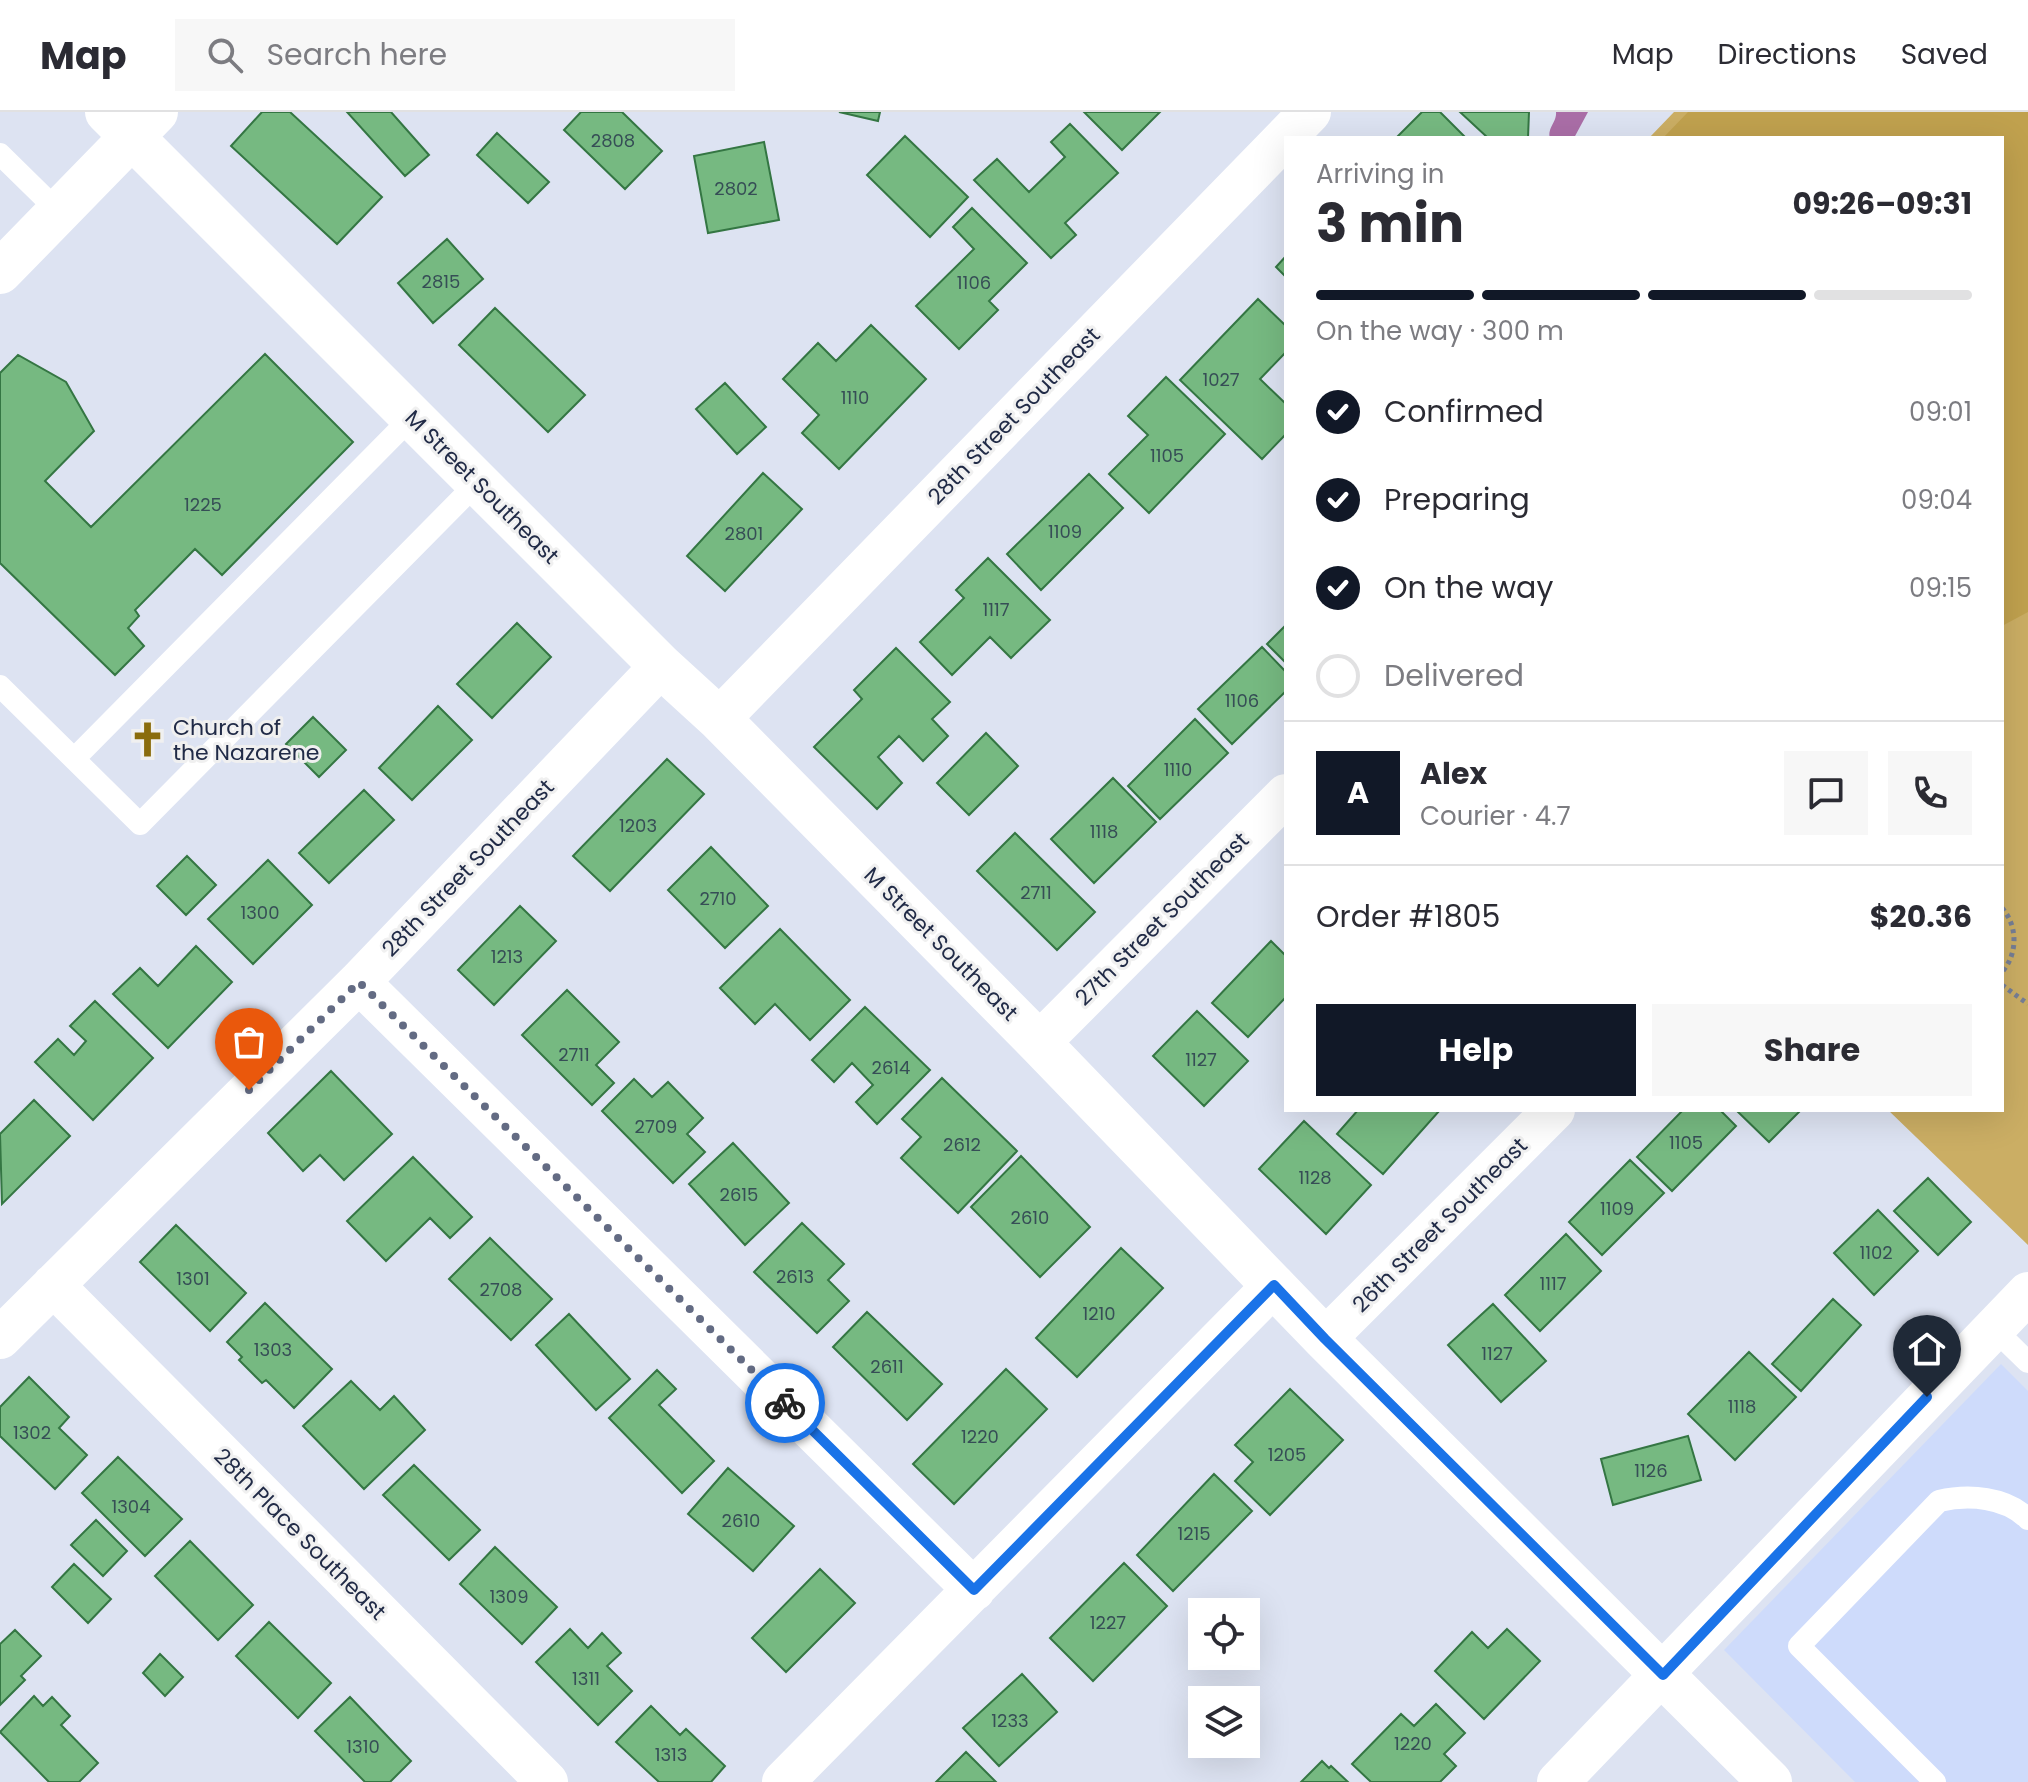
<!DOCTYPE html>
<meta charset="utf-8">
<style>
body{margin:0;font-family:Poppins,sans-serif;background:#f7f7f7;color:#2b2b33;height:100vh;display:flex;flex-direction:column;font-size:30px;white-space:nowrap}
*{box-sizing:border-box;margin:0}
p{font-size:26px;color:#7c7c81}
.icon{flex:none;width:44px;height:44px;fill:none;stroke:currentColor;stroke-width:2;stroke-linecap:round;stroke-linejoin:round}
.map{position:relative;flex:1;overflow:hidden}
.panel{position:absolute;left:1284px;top:24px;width:720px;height:976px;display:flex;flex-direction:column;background:#fff;border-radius:0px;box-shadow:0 8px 32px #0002}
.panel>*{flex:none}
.controls{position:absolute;left:1188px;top:1486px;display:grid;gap:16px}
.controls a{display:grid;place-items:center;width:72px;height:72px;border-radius:0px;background:#fff;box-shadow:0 8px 32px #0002;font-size:40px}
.pin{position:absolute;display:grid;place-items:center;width:68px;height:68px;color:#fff;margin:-82px -34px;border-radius:50% 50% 50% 0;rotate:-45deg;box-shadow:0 0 8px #0007}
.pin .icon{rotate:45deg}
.courier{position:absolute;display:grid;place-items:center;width:80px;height:80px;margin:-40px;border:6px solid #1a73e8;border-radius:50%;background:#fff;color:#222;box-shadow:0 2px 10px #0007}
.head em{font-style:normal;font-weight:700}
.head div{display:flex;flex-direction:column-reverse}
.head{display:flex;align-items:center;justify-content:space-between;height:136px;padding:0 32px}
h1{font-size:52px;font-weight:700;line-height:60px}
.bar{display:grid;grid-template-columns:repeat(4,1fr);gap:12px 8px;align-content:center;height:96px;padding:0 32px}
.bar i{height:10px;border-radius:6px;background:#e1e1e2}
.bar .on{background:#111827}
.bar p{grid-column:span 4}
.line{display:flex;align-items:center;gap:20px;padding:0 32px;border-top:2px solid #e1e1e2}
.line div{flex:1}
.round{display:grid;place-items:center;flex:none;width:84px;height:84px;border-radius:0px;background:#f7f7f7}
ol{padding:0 32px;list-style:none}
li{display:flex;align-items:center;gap:24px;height:88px}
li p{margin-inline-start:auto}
li .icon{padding:8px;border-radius:50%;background:#111827;color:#fff;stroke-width:4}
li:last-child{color:#7c7c81}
li i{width:44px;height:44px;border:4px solid #e1e1e2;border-radius:50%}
.button{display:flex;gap:16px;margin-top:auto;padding:16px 32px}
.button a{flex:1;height:92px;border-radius:0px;background:#111827;color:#fff;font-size:32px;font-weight:700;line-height:92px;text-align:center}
.button a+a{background:#f7f7f7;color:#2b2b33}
header{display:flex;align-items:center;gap:48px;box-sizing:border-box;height:112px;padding:0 40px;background:#fff;border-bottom:2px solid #e1e1e2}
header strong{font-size:38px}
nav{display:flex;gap:44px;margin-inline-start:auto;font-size:28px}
.search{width:560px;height:72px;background:#f7f7f7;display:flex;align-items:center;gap:20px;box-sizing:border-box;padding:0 28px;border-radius:0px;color:#7c7c81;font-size:30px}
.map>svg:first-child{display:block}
.built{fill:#cedbfb}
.green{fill:#cbae64}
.forest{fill:#c0a14e}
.water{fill:#aa6ea7}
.building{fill:#76b981;stroke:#347643;stroke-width:2}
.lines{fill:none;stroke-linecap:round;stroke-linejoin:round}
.path{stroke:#777f95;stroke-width:5;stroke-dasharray:4 4;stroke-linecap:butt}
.lane{stroke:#fff;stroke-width:22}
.street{stroke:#fff;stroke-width:42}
.secondary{stroke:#fff;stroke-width:44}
.done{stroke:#636b83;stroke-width:8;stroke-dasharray:0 14.4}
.route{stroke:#1a73e8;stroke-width:10}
.labels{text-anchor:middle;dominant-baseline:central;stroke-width:6;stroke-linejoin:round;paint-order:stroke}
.number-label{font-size:18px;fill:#364e56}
.street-label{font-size:22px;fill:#212b47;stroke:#f0f0f0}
.poi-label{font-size:22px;fill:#212b47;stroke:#f0f0f0;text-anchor:start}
</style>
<header>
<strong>Map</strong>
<div class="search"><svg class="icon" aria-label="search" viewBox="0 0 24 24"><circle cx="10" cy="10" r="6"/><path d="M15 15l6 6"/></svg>Search here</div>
<nav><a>Map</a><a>Directions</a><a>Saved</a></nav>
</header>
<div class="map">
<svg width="2028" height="1670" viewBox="0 0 2028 1670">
<rect width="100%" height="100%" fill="#dde3f2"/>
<path class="built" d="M2001,1252L2028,1279V1670H1855L1724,1538Z"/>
<path class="green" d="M1674,0H2028V1133L1888,998H2002V26H1649Z"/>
<path class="forest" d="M1688,0H2028V500L2002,514V26H1663Z"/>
<path class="water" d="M1556,0H1588L1574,26H1550C1547,16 1557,10 1556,0Z"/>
<path class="building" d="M262,0H290L382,85L337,132L231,34Z
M347,0H391L429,43L405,64Z
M581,0H622L662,39L625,77L564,18Z
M839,0H880L878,9Z
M1084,0H1160L1122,38Z
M1422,0H1440L1466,26H1396Z
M1460,0H1529L1528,26H1488Z
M1070,12L1118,61L1065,111L1076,123L1051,146L974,68L997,47L1029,80L1065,45L1051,30Z
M497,21L549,70L528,91L477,43Z
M905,24L968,85L930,125L867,63Z
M764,30L779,108L708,121L694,44Z
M972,96L1027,151L989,189L998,198L959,237L916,194L974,137L953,115Z
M447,127L483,167L433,211L398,171Z
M1286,144V165L1276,155Z
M1258,187L1286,214V240L1260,267L1286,292V322L1262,347L1180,268Z
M495,196L585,283L548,320L459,233Z
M871,213L926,267L839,357L802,321L819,303L783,267L818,231L836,249Z
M265,242L353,330L222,463L195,437L135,498L139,504L128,516L144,534L115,563L0,451V261L18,243L66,270L94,319L45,369L91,415Z
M1166,265L1225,322L1149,401L1109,362L1148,323L1128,304Z
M725,271L766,315L737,342L696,297Z
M763,361L802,397L725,479L687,444Z
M1089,362L1123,396L1041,478L1007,442Z
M988,446L1050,508L1011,546L990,525L952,563L920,530L964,486L956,478Z
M517,511L551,545L492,606L457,572Z
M1286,513V551L1267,532Z
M1262,535L1286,560V579L1232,632L1198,597Z
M896,536L950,590L932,607L948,624L923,649L899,624L878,645L902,671L877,697L814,635L862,587L854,578Z
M438,594L472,628L412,688L379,656Z
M313,605L346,638L319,665L286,632Z
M1195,607L1228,641L1160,707L1128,674Z
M986,621L1018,654L969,703L937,671Z
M667,647L704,682L610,779L573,744Z
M1113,666L1156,710L1094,771L1051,727Z
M364,678L394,708L329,771L299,741Z
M1015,721L1095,800L1057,838L977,759Z
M711,735L768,794L725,836L668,778Z
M187,744L216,773L186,803L157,774Z
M268,748L312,793L253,852L208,807Z
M520,794L556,829L494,893L458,858Z
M780,817L850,888L810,928L775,892L755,912L720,876Z
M1271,829L1286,844V885L1248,925L1212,891Z
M196,834L232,870L168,936L113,882L140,856L158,874Z
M567,878L619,930L596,953L614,971L592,993L522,923Z
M95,889L153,946L93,1008L35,950L58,927L74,943L86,929L70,914Z
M865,895L930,958L877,1012L856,990L873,973L852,951L834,970L812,948Z
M1197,899L1248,949L1204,994L1153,944Z
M331,959L392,1022L344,1068L320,1043L303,1059L268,1021Z
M942,966L1017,1039L958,1101L901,1046L921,1025L902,1007Z
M634,967L652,985L668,970L703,1006L687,1022L705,1040L673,1071L602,999Z
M34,988L70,1024L2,1092L0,1022Z
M1358,998H1440L1383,1062L1337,1022Z
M1683,998H1720L1736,1014L1672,1079L1637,1045Z
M1736,998H1801L1769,1030Z
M1304,1009L1371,1073L1326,1122L1259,1057Z
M733,1031L789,1091L745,1133L689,1072Z
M1021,1044L1090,1115L1040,1165L971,1095Z
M413,1045L472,1105L450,1126L430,1106L386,1149L347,1109Z
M1630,1048L1664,1081L1602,1143L1569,1110Z
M1928,1066L1971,1110L1938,1143L1894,1099Z
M1878,1098L1918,1139L1874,1183L1834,1141Z
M802,1111L844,1152L828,1168L849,1189L817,1221L754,1160Z
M176,1113L246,1181L210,1219L140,1150Z
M1566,1122L1601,1159L1540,1219L1505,1183Z
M490,1126L552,1187L511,1228L449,1167Z
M1121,1136L1163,1176L1077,1265L1036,1226Z
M1833,1187L1861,1213L1801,1279L1772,1252Z
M265,1191L332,1257L294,1296L266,1268L262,1271L239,1248L242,1245L227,1230Z
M1493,1192L1546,1249L1501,1290L1448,1233Z
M867,1200L942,1272L907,1308L833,1235Z
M569,1202L630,1267L596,1298L536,1233Z
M1749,1240L1796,1285L1735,1348L1688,1302Z
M1006,1257L1047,1297L954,1392L913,1352Z
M657,1258L676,1277L659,1293L714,1349L682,1381L609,1306Z
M29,1265L69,1305L59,1316L87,1343L55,1377L0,1324V1295Z
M351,1269L380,1298L394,1284L425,1318L364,1377L303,1314Z
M1290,1277L1343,1328L1270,1403L1235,1369L1253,1350L1235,1333Z
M1688,1324L1701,1368L1613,1393L1601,1347Z
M118,1345L182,1407L145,1444L82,1381Z
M414,1353L480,1418L449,1448L383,1383Z
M728,1356L794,1414L753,1459L688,1402Z
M1214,1362L1252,1399L1173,1479L1137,1443Z
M96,1408L127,1439L103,1464L71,1433Z
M190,1429L253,1493L218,1528L155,1464Z
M495,1435L557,1495L522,1532L460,1472Z
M1124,1451L1167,1494L1093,1569L1050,1526Z
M74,1452L111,1487L88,1511L52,1475Z
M820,1457L855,1491L786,1560L752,1526Z
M269,1510L331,1571L298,1606L236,1544Z
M570,1517L588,1536L602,1521L621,1541L607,1554L632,1579L598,1613L536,1550Z
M1507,1517L1540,1549L1484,1607L1435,1559L1472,1520L1488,1536Z
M15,1518L41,1544L21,1564L25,1568L0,1593V1532Z
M160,1542L183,1565L165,1584L143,1561Z
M1022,1562L1057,1600L999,1654L963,1616Z
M34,1584L43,1594L52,1585L70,1604L61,1613L98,1651L79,1670H49L0,1620Z
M350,1585L411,1649L390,1670H365L315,1619Z
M1436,1592L1465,1621L1444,1642L1456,1654L1440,1670H1371L1352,1652L1401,1602L1414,1614Z
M651,1594L680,1623L686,1617L725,1654L711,1670H659L616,1630Z
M966,1640L996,1670H936Z
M1322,1649L1329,1656L1331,1654L1348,1670H1301Z"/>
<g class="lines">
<path class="path" d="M2002,796C2018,814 2018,842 2002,860
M2002,873L2028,892"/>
<path class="lane" d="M0,42L59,100
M0,574L140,712L478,370
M74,647L412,305
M1993,1216L2028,1250
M1935,1670L1799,1534L1939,1389C1969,1382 2006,1385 2028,1407"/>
<path class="street" d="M719,607L1310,0
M359,870L974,1478
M1039,931L1286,683
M53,1173L547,1670
M0,1226L359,870L661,554
M1325,1227L1554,998
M783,1670L1274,1173
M1558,1670L2028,1181"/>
<path class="secondary" d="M107,0L661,554L719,607L1039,931L1325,1227L1770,1670
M0,160L156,0"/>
</g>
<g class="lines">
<path class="done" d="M249,978L359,870L785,1291"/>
<path class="route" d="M785,1291L974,1478L1274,1173L1325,1227L1663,1563L1927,1285"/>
</g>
<defs>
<symbol id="church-bare" viewBox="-9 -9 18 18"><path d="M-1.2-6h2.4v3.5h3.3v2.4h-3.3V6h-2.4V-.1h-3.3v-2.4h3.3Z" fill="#8a6c0c" stroke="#f0f0f0" stroke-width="2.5" paint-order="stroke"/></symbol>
</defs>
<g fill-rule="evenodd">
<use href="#church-bare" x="122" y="602" width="51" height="51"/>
</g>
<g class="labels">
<g class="number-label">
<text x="613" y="28">2808</text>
<text x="736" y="76">2802</text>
<text x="441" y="169">2815</text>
<text x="974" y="170">1106</text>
<text x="1221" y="267">1027</text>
<text x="855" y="285">1110</text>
<text x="1167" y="343">1105</text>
<text x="203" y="392">1225</text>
<text x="1065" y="419">1109</text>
<text x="744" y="421">2801</text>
<text x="996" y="497">1117</text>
<text x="1242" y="588">1106</text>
<text x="1178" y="657">1110</text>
<text x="638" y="713">1203</text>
<text x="1104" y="719">1118</text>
<text x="1036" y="780">2711</text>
<text x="718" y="786">2710</text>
<text x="260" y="800">1300</text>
<text x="507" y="844">1213</text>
<text x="574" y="942">2711</text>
<text x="1201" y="947">1127</text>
<text x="891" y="955">2614</text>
<text x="656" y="1014">2709</text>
<text x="1686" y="1030">1105</text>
<text x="962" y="1032">2612</text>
<text x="1315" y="1065">1128</text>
<text x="739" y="1082">2615</text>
<text x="1617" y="1096">1109</text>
<text x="1030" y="1105">2610</text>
<text x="1876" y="1140">1102</text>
<text x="795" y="1164">2613</text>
<text x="193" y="1166">1301</text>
<text x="1553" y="1171">1117</text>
<text x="501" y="1177">2708</text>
<text x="1099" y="1201">1210</text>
<text x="273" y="1237">1303</text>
<text x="1497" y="1241">1127</text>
<text x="887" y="1254">2611</text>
<text x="1742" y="1294">1118</text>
<text x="32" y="1320">1302</text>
<text x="980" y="1324">1220</text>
<text x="1287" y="1342">1205</text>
<text x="1651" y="1358">1126</text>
<text x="131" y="1394">1304</text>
<text x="741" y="1408">2610</text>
<text x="1194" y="1421">1215</text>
<text x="509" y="1484">1309</text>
<text x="1108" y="1510">1227</text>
<text x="586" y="1566">1311</text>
<text x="1010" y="1608">1233</text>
<text x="1413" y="1631">1220</text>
<text x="363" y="1634">1310</text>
<text x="671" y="1642">1313</text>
</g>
<g class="street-label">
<text transform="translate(1014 304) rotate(-46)">28th Street Southeast</text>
<text transform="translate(482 375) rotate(45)">M Street Southeast</text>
<text transform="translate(468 756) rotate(-46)">28th Street Southeast</text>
<text transform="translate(1162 807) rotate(-45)">27th Street Southeast</text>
<text transform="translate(941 832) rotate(45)">M Street Southeast</text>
<text transform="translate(1440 1113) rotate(-45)">26th Street Southeast</text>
<text transform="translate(300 1422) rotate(45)">28th Place Southeast</text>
</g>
<g class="poi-label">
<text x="173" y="615">Church of<tspan x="173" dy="25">the Nazarene</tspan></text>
</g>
</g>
</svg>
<div class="controls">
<a><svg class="icon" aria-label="locate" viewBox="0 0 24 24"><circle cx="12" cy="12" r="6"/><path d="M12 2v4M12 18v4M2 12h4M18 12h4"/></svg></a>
<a><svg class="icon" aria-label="layers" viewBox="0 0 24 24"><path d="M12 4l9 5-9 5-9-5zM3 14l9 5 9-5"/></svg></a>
</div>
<div class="pin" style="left:249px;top:978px;background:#ea580c"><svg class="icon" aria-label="bag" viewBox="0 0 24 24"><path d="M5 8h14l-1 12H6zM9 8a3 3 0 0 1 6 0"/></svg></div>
<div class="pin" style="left:1927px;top:1285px;background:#1f2937"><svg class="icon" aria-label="home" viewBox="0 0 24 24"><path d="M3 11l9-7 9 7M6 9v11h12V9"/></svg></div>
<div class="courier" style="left:785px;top:1291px"><svg class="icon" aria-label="bike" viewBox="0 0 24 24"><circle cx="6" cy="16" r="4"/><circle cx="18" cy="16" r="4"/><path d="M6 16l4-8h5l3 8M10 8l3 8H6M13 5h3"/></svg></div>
<section class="panel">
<div class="head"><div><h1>3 min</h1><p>Arriving in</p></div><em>09:26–09:31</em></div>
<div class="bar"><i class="on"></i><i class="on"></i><i class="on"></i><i></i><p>On the way · 300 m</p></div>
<ol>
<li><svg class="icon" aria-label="check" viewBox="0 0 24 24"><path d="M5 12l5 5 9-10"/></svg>Confirmed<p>09:01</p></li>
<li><svg class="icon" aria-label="check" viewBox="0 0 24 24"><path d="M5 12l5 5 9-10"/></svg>Preparing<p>09:04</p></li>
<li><svg class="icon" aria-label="check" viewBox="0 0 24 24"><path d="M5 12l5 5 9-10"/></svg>On the way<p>09:15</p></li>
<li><i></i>Delivered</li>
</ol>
<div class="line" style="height:144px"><b class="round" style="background:#111827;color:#fff">A</b><div><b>Alex</b><p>Courier · 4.7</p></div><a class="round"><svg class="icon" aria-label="chat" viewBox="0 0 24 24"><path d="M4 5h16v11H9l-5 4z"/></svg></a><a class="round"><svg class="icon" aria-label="phone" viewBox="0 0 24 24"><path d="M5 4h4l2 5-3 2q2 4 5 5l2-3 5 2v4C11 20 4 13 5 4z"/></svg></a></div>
<div class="line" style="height:104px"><div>Order #1805</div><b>$20.36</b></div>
<div class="button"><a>Help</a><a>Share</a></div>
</section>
</div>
